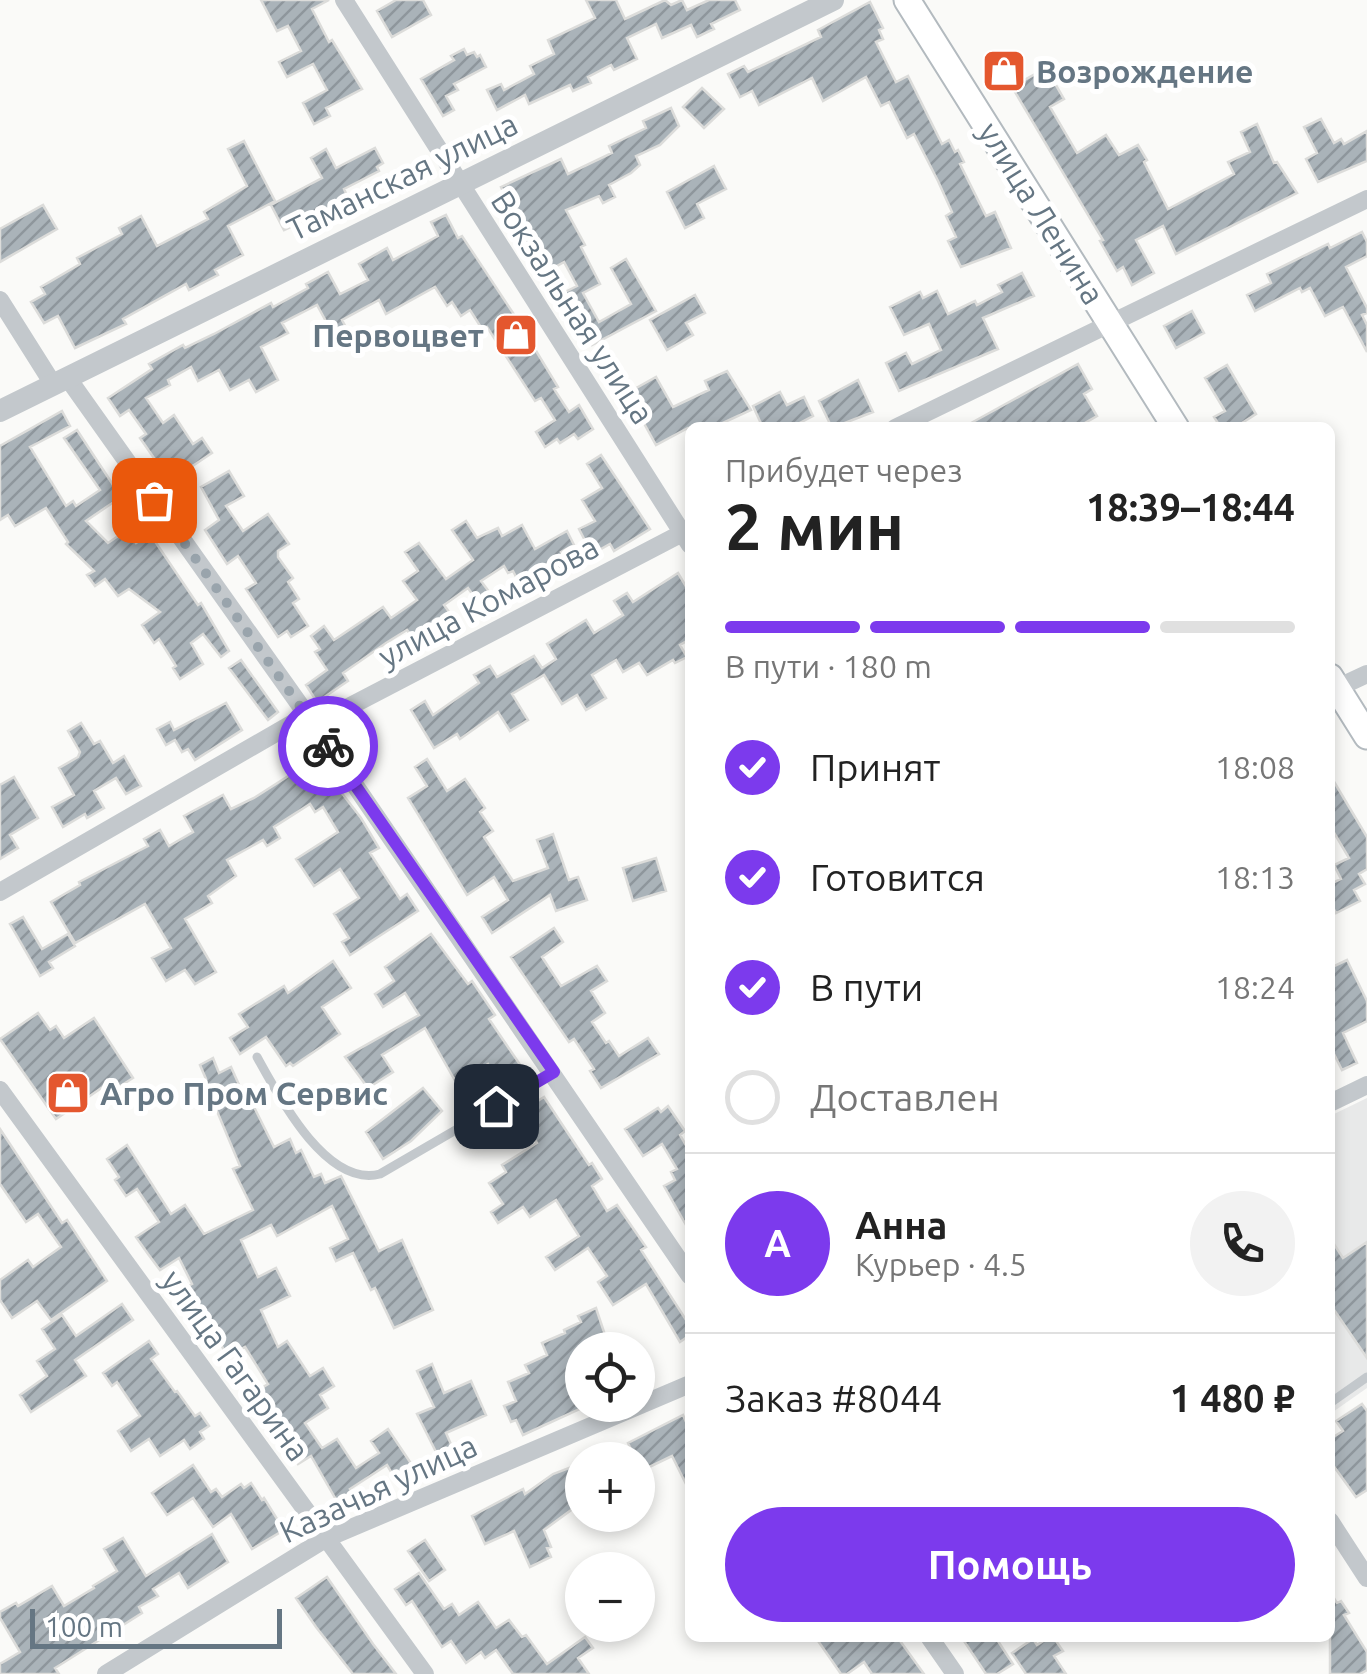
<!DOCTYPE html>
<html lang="ru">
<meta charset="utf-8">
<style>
body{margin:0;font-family:Ubuntu,sans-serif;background:#f2f2f2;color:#222;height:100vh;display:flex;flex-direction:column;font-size:38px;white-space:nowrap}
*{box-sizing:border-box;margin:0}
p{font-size:32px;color:#767676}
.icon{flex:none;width:55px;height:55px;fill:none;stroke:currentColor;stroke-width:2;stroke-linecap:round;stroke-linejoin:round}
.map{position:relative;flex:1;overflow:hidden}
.panel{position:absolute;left:685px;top:422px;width:650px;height:1220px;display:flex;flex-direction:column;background:#fff;border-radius:15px;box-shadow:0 5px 15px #0003}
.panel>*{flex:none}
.controls{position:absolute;left:565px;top:1332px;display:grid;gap:20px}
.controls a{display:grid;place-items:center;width:90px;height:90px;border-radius:50%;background:#fff;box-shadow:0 5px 15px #0003;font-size:50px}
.scale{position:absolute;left:30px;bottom:25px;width:252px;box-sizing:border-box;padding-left:10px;border:5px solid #657683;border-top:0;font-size:28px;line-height:35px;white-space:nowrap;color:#657683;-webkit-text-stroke:8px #fff;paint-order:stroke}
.pin{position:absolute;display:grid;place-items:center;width:85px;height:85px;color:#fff;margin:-42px;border-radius:20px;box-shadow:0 5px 15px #0006}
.courier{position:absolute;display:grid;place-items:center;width:100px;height:100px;margin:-50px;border:8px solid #7c3aed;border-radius:50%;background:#fff;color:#222;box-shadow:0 2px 12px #0007}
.overview em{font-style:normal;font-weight:600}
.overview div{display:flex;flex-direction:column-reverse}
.overview{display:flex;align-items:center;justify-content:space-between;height:170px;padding:0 40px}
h1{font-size:65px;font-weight:600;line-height:75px}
.bar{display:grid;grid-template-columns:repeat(4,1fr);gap:15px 10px;align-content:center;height:120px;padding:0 40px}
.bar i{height:12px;border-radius:8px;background:#e0e0e0}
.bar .current{background:#7c3aed}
.bar p{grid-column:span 4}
.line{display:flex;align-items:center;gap:25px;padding:0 40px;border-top:2px solid #e0e0e0}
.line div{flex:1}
.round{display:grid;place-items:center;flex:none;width:105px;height:105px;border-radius:52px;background:#f2f2f2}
ol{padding:0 40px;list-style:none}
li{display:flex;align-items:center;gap:30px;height:110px}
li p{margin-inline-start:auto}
li .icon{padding:10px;border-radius:50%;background:#7c3aed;color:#fff;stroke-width:4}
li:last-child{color:#767676}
li i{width:55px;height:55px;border:5px solid #e0e0e0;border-radius:50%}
.button{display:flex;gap:20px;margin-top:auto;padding:20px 40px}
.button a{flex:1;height:115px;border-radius:60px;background:#7c3aed;color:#fff;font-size:40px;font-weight:600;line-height:115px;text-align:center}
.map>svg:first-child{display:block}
.built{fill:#e8e9e9}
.building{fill:url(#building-hatch);stroke:#dcdcda;stroke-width:2.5}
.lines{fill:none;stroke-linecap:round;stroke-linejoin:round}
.secondary-casing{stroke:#b3babf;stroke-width:29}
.service{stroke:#c3c8cc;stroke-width:9}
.minor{stroke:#c3c8cc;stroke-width:18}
.tertiary{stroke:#c3c8cc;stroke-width:22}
.secondary{stroke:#fff;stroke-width:25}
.done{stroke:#99a4ac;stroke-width:10;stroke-dasharray:0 18}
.route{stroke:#7c3aed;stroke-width:12}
.labels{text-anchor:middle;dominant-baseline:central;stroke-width:10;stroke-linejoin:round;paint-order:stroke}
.poi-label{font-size:32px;font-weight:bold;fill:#657683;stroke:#fff;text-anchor:start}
.street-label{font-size:32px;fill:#657683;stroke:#fff}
</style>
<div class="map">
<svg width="1367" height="1674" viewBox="0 0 1367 1674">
<defs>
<pattern id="building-hatch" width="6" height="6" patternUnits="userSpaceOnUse" patternTransform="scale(2.5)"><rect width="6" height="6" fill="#aab3b9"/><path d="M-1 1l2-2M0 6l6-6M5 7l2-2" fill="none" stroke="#8e969c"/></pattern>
</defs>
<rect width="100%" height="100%" fill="#fafaf8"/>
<path class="built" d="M1367,1098V1388L1330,1414V1116Z"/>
<path class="building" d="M261,0H329L312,9L329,42L332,40L362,89L326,108L330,116L314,124L303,103L327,90L313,64L287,77L279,62L301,51L288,26L277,31Z
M396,0H423L431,15L392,37L377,11Z
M586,0H616L625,19L665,0L671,5L682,0L687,10L709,0H735L740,10L711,24L714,29L697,37L691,25L662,38L656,24L627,38L637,59L614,70L611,65L588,77L591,83L573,91L570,85L529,104L525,95L497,110L487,90L501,84L504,90L534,74L530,66L554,54L548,40L595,18Z
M870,2L883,28L879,30L883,39L876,42L896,82L908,76L942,144L949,140L955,152L958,150L964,162L960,164L986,216L995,212L1011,248L961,267L948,241L956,237L946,216L952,212L938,181L914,134L907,138L889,102L881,106L866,77L823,101L812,78L759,105L752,91L740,97L728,74L744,66L748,72L821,37L818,30Z
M464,49L467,55L474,52L477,57L480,55L486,67L454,84L458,90L446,96L454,110L443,116L421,79L454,60L451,56Z
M1046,68L1064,99L1050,107L1077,153L1106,135L1119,155L1138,145L1147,160L1144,162L1168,209L1234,174L1228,162L1250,152L1241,132L1257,124L1274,163L1277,162L1297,193L1176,254L1163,226L1136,240L1154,273L1132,285L1123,267L1117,271L1100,241L1103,240L1012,87Z
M702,88L724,109L704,128L683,107Z
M671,108L679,126L660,145L636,156L640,165L631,173L609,185L615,197L603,203L599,196L566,210L585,245L581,247L600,284L583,293L599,322L631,304L611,268L626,259L656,311L592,345L573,311L563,316L553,298L577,286L564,262L550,270L548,266L540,271L501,187L561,159L568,174L612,153L609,146L646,128L643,121Z
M1321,119L1334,143L1341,139L1344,144L1367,131V161L1318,182L1306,159L1317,153L1304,127Z
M244,141L275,201L228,226L243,255L215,270L218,275L189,290L186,284L123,319L126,324L75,348L58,316L44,323L31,302L45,294L41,287L80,264L77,258L122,234L119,228L141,216L157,246L208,219L204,212L247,186L228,149Z
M375,148L383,163L377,167L379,171L344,189L349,200L284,230L271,205L322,178L311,158L326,149L336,168Z
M714,166L726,189L697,204L704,218L685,228L667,192Z
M43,205L57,229L0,262V229Z
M446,215L458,238L462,236L513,313L558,387L554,389L569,412L579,405L593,429L578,439L574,434L560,443L557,439L545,447L536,432L555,420L541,398L535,401L487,327L482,329L470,310L461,316L452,302L447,306L435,287L386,314L379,300L342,320L353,340L340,347L317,305L282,323L288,333L261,347L278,380L256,392L249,380L230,390L219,370L198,381L191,367L168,380L170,385L146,398L163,423L174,415L193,444L202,438L212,453L170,481L140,438L146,434L129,410L120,416L108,398L152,369L149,364L183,345L185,348L214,334L271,303L273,307L308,288L306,284L328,272L340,294L368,280L359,264L387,248L393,260L438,236L431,222Z
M1362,232L1367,242V256L1346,267L1367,308V313L1362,315L1367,325V352L1343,307L1325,316L1310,288L1302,292L1300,288L1255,311L1247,295L1271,283L1267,274L1328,244L1330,248Z
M1022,273L1034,296L983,318L998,349L899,391L886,363L906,353L912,364L941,350L929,324L904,335L890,307L920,292L923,298L937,291L948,314L975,301L977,305L1002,292L998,285Z
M695,295L705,313L686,323L693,335L667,350L650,320Z
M1192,311L1204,333L1176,348L1164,326Z
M1078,364L1092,389L1084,394L1097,416L1076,428H962Z
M1227,365L1256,414L1234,428H1221L1214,417L1225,411L1205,378Z
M727,371L751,410L712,428H688L656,445L636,409L630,412L622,396L656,377L673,407L709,390L705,381Z
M858,380L873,412L832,428L819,401Z
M780,392L787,405L804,397L813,416L790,428H763L753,406Z
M62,411L70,426L30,447L66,506L73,501L76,506L100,490L64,438L77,430L121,497L86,521L108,543L127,530L136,543L150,534L198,605L201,603L229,651L221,657L203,634L191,643L203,664L180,679L173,668L176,666L159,639L154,643L142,625L160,612L129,589L118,596L105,579L95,586L87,575L94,571L66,544L68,542L46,508L15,526L8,515L0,520V446Z
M601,455L650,529L614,551L610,544L592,554L579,529L595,521L582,500L602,488L587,464Z
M229,471L244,496L226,506L243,531L268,514L289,544L278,551V557L293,578L288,582L299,599L293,603L308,626L291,637L287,631L278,637L246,589L256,583L238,556L227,564L205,530L219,520L201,487Z
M466,521L477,538L498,528L502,536L522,525L535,549L567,531L574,545L561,552L568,566L523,590L513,571L508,573L504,566L481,581L490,593L478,602L468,588L444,605L452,616L415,641L407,630L386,643L343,673L348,681L317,702L306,685L327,670L315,652L320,649L311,636L324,626L334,640L383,607L391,618L417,600L403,581L418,571L405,552L419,543L446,579L473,560L452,530Z
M678,573L690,593V639L680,645L687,657L675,663L673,660L647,675L639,663L623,672L616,660L592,675L606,698L586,710L577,695L562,704L544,675L512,694L528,720L510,731L498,712L460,739L457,734L434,748L411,710L425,701L433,715L479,683L474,675L490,666L497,677L534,656L542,668L556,659L547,644L586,620L594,633L623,615L614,601L627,593L633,602Z
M241,660L278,712L268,720L229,668Z
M226,703L242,730L195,760L188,749L182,752L175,740L166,745L157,729L170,722L174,730Z
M81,723L94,744L100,741L113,763L124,756L141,786L126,794L116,778L94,791L104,808L87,818L85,814L63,827L52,807L74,795L59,768L78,757L80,752L68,731Z
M307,748L361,818L379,848L370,853L400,899L407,894L418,911L350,955L342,942L349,938L334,914L359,898L340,869L314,886L296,859L338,832L323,807L315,812L310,804L274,827L280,838L267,846L263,840L227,860L236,876L208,896L212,903L185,919L216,972L195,984L185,970L166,981L152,958L171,948L145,904L75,943L51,902L80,885L79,882L148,846L144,839L160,830L169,846L193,832L184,816L223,795L231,809L254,798L293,773L291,769L297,764L293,757Z
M427,759L447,791L465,779L485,808L480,812L493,831L484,837L513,881L548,868L537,840L553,834L569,880L578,877L587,900L556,911L550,895L492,933L482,917L508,900L494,877L467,895L408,798L427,786L415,767Z
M1330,775L1367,837V869L1359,874L1365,884L1354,890L1360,901L1336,913L1330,902V884L1341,879L1334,865L1349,858L1330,826Z
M14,777L38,818L10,835L18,848L0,859V785Z
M656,858L666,891L633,901L623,868Z
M23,917L42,949L68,934L75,946L49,962L53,968L40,976L10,924Z
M554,928L563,942L542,957L561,986L597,966L607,981L591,991L605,1013L592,1022L606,1043L609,1041L619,1056L648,1038L659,1054L601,1088L590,1071L594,1069L574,1039L569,1042L511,957Z
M431,934L468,984L472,981L495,1015L489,1019L525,1072L514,1080L517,1085L506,1091L488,1064L457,1084L425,1028L382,1055L393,1072L368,1088L345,1057L419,1015L405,993L383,1007L375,994L394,981L385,967Z
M1347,960L1367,1001V1021L1343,1033L1357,1063L1342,1070L1330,1046V968Z
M333,961L351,988L322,1007L340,1034L293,1066L290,1063L286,1066L266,1037L240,1054L230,1038L248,1027L239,1014L284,986L288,993Z
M38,1013L50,1030L56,1026L64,1038L94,1018L133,1078L108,1094L103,1087L56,1119L0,1039Z
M213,1058L219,1073L231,1067L249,1107L253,1105L274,1147L290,1139L296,1153L301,1150L314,1177L321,1174L325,1183L341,1176L379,1251L402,1240L433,1310L394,1328L375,1288L371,1290L353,1253L336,1261L330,1248L348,1239L332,1206L277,1236L271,1225L241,1240L258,1277L276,1268L290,1296L261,1310L278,1347L287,1341L310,1376L323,1368L334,1386L320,1395L328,1408L305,1423L322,1448L337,1439L356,1468L379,1453L371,1441L388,1429L414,1468L396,1480L387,1465L350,1489L353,1493L338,1503L311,1456L298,1464L252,1394L268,1384L245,1347L227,1356L212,1327L200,1333L178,1291L192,1284L179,1258L160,1270L148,1254L136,1237L159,1222L137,1189L126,1196L115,1180L119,1177L107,1159L127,1145L171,1214L185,1205L204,1234L253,1210L233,1169L240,1166L204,1080L206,1079L200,1065Z
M423,1088L442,1111L411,1141L383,1159L366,1132Z
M544,1097L589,1165L592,1163L602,1179L592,1186L607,1211L617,1205L646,1247L641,1250L690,1326V1335L680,1342L646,1284L613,1305L598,1282L607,1276L588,1248L555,1270L546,1257L579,1236L556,1200L530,1217L523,1207L498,1223L491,1212L503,1204L489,1183L506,1172L502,1165L537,1143L522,1121L504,1132L496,1119L526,1099L530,1106Z
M668,1106L685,1131L680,1135L690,1152V1232L664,1186L675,1180L671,1172L677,1169L662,1144L643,1156L625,1129L658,1108L661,1112Z
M0,1129L62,1223L67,1220L107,1281L51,1320L37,1301L12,1318L0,1300V1280L28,1260L33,1267L61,1247L38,1214L26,1222L0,1184Z
M1330,1238L1343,1258L1367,1242V1358L1330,1304Z
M122,1304L133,1320L75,1360L86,1376L31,1412L20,1395L47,1376L37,1361L55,1349L42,1329L62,1315L76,1336Z
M596,1308L610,1350H582V1408L523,1435L516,1420L511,1422L504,1406L516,1401L508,1382L529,1373L525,1365L547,1355L542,1343L565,1333L564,1330L581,1322L578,1316Z
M149,1341L158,1354L151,1359L175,1392L177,1391L195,1416L200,1413L209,1426L200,1432L204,1439L190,1449L184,1440L160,1456L149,1439L131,1451L118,1431L140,1416L117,1382L112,1386L103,1373Z
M432,1364L444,1393L471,1381L486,1415L446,1433L457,1458L442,1464L417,1414L434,1407L417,1371Z
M1362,1404L1367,1411V1490L1356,1497L1330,1461V1439L1343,1431L1336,1421Z
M683,1415L690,1431V1492L672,1456L641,1471L628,1443Z
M582,1463V1502L544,1530L551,1547L547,1548L551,1557L530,1567L514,1531L485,1544L472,1516L523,1489L525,1494L553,1474Z
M193,1465L211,1492L216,1489L222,1497L241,1484L244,1488L251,1483L262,1500L264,1498L284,1530L252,1549L231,1514L213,1527L193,1498L167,1515L152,1493Z
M212,1534L228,1562L188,1588L179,1573L153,1589L158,1596L139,1607L142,1613L55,1668L59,1674H0V1664L20,1652L0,1618V1612L16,1603L18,1606L52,1586L64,1606L94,1588L93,1586L117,1571L104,1549L123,1538L146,1576Z
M425,1540L445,1570L429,1581L408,1551Z
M419,1573L444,1609L452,1604L459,1615L478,1602L496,1628L509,1620L522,1637L526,1635L547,1664L585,1637L593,1648L578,1658L589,1674H513L496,1650L485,1658L481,1652L466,1663L451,1641L442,1647L412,1601L406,1605L395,1589Z
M327,1577L373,1644L396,1674H353L316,1627L296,1598Z
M1330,1592L1337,1603L1341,1601L1349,1613L1344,1615L1367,1652V1670L1360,1674H1330Z
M816,1638H898L924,1674H872L864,1662L847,1674H841Z
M962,1638H996L1013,1664L997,1674H986Z
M1048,1638H1054L1063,1651L1054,1656L1066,1674H1026L1012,1653L1033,1639L1037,1645Z"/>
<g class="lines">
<defs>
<path id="secondary" d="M907,0L1176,428
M1330,677L1367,736"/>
</defs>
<use href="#secondary" class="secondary-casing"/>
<path class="service" d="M257,1057C278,1095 326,1188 380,1174L552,1074
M1330,1403L1367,1377"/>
<path class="minor" d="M344,0L690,545
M0,300L53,384
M67,377L307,715L690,1276
M895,428L1367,199
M1337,688L1367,674
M314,725L690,529
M0,892L307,715
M0,1090L425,1674
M1330,1103L1367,1085
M1330,1521L1367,1578
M930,1638L955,1674
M106,1674L325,1539L690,1384"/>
<path class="tertiary" d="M0,411L833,0"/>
<use href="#secondary" class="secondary"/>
</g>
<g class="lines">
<path class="done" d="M154,500L328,746"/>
<path class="route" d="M328,746L554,1072L496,1106"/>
</g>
<defs>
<symbol id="shop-square" viewBox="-11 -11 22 22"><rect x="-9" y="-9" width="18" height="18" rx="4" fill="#e4572e" stroke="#fff"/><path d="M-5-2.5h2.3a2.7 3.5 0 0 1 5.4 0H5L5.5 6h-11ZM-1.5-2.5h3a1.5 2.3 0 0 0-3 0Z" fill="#fff"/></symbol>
</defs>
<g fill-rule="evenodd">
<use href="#shop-square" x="979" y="46" width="50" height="50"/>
<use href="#shop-square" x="491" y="310" width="50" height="50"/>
<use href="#shop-square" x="43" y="1068" width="50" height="50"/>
</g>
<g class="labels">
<g class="poi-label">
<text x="1036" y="71">Возрождение</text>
<text x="484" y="335" text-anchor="end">Первоцвет</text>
<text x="100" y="1093">Агро Пром Сервис</text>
</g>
<g class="street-label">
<text transform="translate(402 176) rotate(-26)">Таманская улица</text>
<text transform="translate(1042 213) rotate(58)">улица Ленина</text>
<text transform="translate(573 307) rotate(57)">Вокзальная улица</text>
<text transform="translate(488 601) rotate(-28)">улица Комарова</text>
<text transform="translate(236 1365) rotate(54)">улица Гагарина</text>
<text transform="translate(378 1488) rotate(-25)">Казачья улица</text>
</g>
</g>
</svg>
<div class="controls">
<a><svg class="icon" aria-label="locate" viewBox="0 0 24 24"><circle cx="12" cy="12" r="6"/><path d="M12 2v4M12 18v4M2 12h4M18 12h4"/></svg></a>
<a>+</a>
<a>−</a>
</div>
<div class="scale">100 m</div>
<div class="pin" style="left:154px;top:500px;background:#ea580c"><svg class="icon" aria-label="bag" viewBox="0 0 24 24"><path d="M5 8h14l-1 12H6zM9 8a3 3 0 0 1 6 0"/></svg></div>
<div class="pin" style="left:496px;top:1106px;background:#1f2937"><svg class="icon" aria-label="home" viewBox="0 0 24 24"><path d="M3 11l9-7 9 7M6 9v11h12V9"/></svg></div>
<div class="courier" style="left:328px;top:746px"><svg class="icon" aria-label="bike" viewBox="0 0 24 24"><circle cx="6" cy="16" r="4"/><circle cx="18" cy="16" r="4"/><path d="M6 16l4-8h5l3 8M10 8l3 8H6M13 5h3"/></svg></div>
<section class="panel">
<div class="overview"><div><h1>2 мин</h1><p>Прибудет через</p></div><em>18:39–18:44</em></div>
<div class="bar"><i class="current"></i><i class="current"></i><i class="current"></i><i></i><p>В пути · 180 m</p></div>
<ol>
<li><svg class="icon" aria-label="check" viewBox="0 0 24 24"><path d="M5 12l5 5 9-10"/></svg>Принят<p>18:08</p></li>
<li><svg class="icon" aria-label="check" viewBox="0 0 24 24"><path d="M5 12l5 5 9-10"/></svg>Готовится<p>18:13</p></li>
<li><svg class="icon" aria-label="check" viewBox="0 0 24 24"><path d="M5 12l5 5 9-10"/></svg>В пути<p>18:24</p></li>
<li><i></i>Доставлен</li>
</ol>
<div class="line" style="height:180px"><b class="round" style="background:#7c3aed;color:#fff">А</b><div><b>Анна</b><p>Курьер · 4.5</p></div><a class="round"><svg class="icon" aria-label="phone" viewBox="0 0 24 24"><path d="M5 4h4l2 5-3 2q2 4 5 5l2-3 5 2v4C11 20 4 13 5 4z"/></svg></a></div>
<div class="line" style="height:130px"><div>Заказ #8044</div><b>1 480 ₽</b></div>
<div class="button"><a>Помощь</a></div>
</section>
</div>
